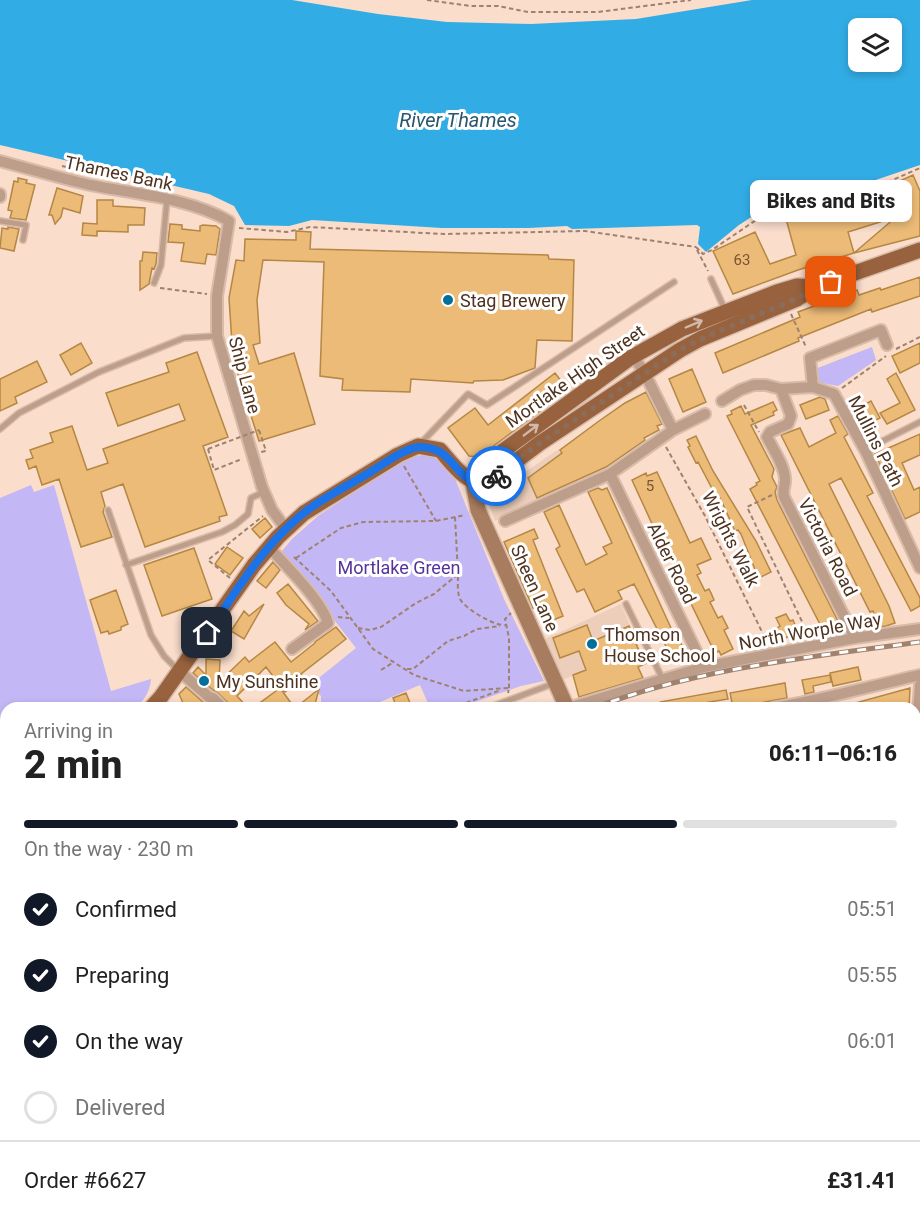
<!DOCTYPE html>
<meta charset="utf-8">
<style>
body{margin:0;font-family:Roboto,sans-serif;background:#f2f2f2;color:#222;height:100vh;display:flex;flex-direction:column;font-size:22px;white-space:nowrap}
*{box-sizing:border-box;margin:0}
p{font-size:20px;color:#767676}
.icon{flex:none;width:33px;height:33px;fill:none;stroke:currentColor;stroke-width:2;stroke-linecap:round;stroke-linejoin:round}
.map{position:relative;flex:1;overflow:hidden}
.side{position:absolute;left:0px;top:702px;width:921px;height:530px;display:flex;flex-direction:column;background:#fff;border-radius:18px 18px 0 0;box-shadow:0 3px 9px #0003}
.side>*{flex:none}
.buttons{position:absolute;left:848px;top:18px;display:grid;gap:12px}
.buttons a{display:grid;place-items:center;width:54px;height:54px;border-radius:9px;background:#fff;box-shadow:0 3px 9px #0003;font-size:30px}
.pin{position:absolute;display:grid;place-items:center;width:51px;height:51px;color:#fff;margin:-26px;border-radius:12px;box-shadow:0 3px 9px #0006}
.courier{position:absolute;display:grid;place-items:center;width:60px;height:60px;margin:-30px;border:4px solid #1a73e8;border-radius:50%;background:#fff;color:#222;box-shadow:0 2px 8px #0007}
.bubble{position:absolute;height:42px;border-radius:9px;background:#fff;box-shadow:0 3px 9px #0003;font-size:20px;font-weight:800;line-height:42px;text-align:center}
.head em{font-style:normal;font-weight:800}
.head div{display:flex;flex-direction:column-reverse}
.head{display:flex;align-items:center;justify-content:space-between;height:102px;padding:0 24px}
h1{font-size:39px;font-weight:800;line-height:45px}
.bar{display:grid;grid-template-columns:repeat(4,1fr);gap:9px 6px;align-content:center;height:72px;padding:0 24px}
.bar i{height:8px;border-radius:4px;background:#e0e0e0}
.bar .active{background:#111827}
.bar p{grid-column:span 4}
.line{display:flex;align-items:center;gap:15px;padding:0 24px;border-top:2px solid #e0e0e0}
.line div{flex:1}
ol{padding:0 24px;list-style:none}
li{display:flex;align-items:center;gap:18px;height:66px}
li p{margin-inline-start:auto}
li .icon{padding:6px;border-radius:50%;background:#111827;color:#fff;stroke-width:4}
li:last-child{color:#767676}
li i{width:33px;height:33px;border:3px solid #e0e0e0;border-radius:50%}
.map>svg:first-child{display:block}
.built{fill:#edcebb}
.green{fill:#c4b7f5}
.water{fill:#32ace5;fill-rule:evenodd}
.building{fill:#ecbb78;stroke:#b58744;stroke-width:1.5}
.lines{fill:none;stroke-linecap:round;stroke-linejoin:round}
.lane-casing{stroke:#d8bba9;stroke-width:8}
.street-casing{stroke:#d8bba9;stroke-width:14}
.secondary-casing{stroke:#d8bba9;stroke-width:18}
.primary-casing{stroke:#d8bba9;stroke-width:18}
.highway-casing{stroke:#d8bba9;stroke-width:21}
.path{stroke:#9e826f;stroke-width:2;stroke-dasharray:4.5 3;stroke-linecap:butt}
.lane{stroke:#bd9e8b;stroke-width:5}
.street{stroke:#bd9e8b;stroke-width:10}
.secondary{stroke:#a87c5f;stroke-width:15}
.primary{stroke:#98623e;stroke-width:15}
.highway{stroke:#894c1e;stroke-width:18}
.rail-casing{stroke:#9f8270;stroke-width:5}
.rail{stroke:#fff;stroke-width:3;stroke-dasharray:9;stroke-linecap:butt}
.path-bridge{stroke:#9e826f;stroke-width:2;stroke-dasharray:4.5 3;stroke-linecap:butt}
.oneway{stroke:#d1b8a8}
.done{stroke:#8a6e5b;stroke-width:6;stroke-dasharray:0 10.8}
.route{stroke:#1a73e8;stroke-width:8}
.poi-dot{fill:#006f9a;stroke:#fff;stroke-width:2}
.labels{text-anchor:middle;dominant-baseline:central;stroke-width:6;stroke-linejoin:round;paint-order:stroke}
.number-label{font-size:15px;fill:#765435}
.street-label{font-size:18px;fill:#4e321f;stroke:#fff}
.poi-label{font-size:18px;fill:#4e321f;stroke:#fff;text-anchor:start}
.park-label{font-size:18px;fill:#56329b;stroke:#fff}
.water-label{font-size:20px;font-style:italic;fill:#28566f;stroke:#fff}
</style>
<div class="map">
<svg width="920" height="1231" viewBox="0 0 920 1231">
<rect width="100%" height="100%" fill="#faddcb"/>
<path class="built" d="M559,449L584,481L495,521L487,498Z
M621,604L640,649L562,680L545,639Z
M920,1180V1208L915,1211V1183Z
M557,1226H717L720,1231H559Z
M829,1226H888L878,1231H818Z"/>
<path class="green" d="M872,347L876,360L838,386L817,382L815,369Z
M431,454L442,457L451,469L504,599L544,681L521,686L458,708H430L420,685L366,708H325L321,702V696L310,685L356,648L288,561L282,551L292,539L318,516L395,465L413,457Z
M31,485L34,492L54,485L111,691L151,679C150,691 145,699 136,708H6V796L0,798V498Z"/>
<path class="water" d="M0,0H292L378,14L447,22L531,24L636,19L752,0H920V165L846,190L839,189L759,212L739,225L706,252L698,244L700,227L697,225L572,229L567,226L529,228H442L312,220L289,226L245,225L234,206L209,194L0,145ZM858,28H891V62H858Z"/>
<path class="building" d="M913,175L920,191V236L854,253L896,217L848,232L854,253L798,270L733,294L713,251L755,232L770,264L796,255L786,219L825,208L826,211L898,189L895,183Z
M18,178L27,180L26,183L35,185L26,220L10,218L12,211L8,210L14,181L18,182Z
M57,188L83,196L80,213L63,208L61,217L55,224L52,215H49Z
M97,200H113V206L145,208L144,225H128V232L97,231V236L82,235L83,223L97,224Z
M170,224L182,225V229L200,231V226L203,225L216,226L220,229L216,255L207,254L205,264L181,261L184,243L168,242Z
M8,227L19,229L14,251L0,248L2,228L8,229Z
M296,231L311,232L310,249L548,255L549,259L574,260L572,341L537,340L535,368L503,380L474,381L473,383L411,379L410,392L342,390L343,379L320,376L324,262L263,260L257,300L260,343L253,345L259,364L294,353L315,424L259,441L233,358L229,298L236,260L244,261L245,239L296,240Z
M143,252L157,253L156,264L154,269L152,268L149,284L140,290V261H142Z
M920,277V296L872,312L871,309L798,338L799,341L723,373L715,353L800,317L798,312L857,290L859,295L880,288L881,290Z
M81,343L92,363L71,375L60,355Z
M920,343V363L900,373L892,356Z
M197,352L228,437L203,446L227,515L219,517L220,521L145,547L123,484L101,492L105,506L103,512L112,537L81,547L59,479L42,485L36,466L29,469L26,460L33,458L30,450L53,442L50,433L72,426L87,470L108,463L103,449L185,420L179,404L118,426L106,393L169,372L166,363Z
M37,361L47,382L15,397L17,403L0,411V379Z
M692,369L706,402L683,412L669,379Z
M555,373L568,390L479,457L469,456L448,428L475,408L488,425Z
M896,373L915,410L887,424L880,413L900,403L887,379Z
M646,392L662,424L657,426L659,430L644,438L645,440L606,467L537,498L528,478L562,453L560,450L599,421L625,403Z
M820,397L825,399L829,410L806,419L800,405Z
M871,401L880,418L861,428L852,411Z
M773,402L777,410L773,412L774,415L751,425L774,469L772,477L777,487L775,492L777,500L844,633L829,635L825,628L823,630L750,489L757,485L756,483L760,481L727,416L732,414L731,411L741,406L745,414Z
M838,416L848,434L844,437L873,493L867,496L920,598V606L911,611L841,478L829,484L889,606L895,623L886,626L879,627L873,611L870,612L781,435L800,428L809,447L836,433L830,420Z
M920,434V455L902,463L914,490L920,487V512L905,519L875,454Z
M696,436L713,471L756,541L771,572L761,577L758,571L756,572L741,534L738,530L735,531L721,500L718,495L716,496L698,462L696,463L688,447L690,446L687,440Z
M657,472L690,543L701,538L711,559L697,565L701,573L697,575L705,591L709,589L711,593L714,600L710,602L718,618L722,616L728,628L724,630L733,649L721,655L719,651L715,653L681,583L683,582L667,549L664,550L632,480L646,473L647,476Z
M598,488L602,490L607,488L671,628L674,634L676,633L687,656L674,662L634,584L618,591L622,599L595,612L584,589L577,592L556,549L560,546L544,512L559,505L586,565L607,554L603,547L612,543L588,492Z
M265,518L272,527L260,538L252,529Z
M534,529L538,538L533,540L563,616L543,624L536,607L533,608L504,542Z
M227,547L243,558L230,575L215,564Z
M194,548L212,599L162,616L144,565Z
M273,562L280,570L266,588L257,581Z
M288,584L318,621L305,630L309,624L286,605L277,593Z
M116,590L128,624L121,627V630L109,634L108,631L101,633L90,600Z
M264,604L244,639L231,631L244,611L249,616Z
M786,614L790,621L793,620L798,632L783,639L777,628L780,626L776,618Z
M587,625L593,641L629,626L639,651L643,650L649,662L638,667L643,678L579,697L573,675L586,670L579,651L560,658L553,638Z
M336,627L346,639L301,674L304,678L285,692L266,667L237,696L248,708H230L228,703L218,693L213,690L193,673L198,667L206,675V659L220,660L219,682L245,657L249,662L275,642L291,662L315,643V642Z
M858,667L861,680L833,686L830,673Z
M830,675L831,682L813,686L814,692L805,694L802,680Z
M785,683L787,698L733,708L730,693Z
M186,687L204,703L212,708H178L183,703L179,694Z
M280,688L291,703L285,708H253Z
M910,688L909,708H848V705Z
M319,689L314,708H295L309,697Z
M726,690L728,699L674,708H661L660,702Z
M406,693L412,708H397L393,698Z"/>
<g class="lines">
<defs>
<path id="lane" d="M0,221L26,225L23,240
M711,279L725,310
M154,283L161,265L167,199
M0,429L19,413L99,372L184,338L217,336
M421,443L468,394L487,405L674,282
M865,450L920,422
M108,510L151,635L164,656L177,669
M126,565L222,532L235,525L248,514L251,498L264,492
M626,604L663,680
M488,708L555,683
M565,1226L568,1231
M788,1226L789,1228
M705,1231L713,1226
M743,1231L754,1226L761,1228L767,1226"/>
<path id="street" d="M0,161C30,169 60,178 90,185C136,194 188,198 229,221L217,296V336L262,487L272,510L286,529
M0,194V197
M633,356L644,372L673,430
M813,387L810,358L881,330L887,345
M781,389L791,416L788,424L770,432L767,437C773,449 784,465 785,478C786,485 782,489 784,497L855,638
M722,401L740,390L754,385H766L781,389L813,387L834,394L865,450L920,568
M610,474L704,667
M505,521L610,474L673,430L705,414
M269,547C285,565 322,601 328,623L292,649
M178,670L209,697L213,698L223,708
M568,708L704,667L855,638L920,629
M773,708C822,700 871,686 920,675
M915,754L920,685
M915,878H920
M0,899L6,909
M915,966L920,970
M0,1126L6,1122
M0,1176L6,1187
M0,1208H6
M149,1226L151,1231
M321,1226L324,1231
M495,1226L498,1231
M73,1231L83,1226"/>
<path id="secondary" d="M473,482L478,510L567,708
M726,1226L729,1231"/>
<path id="primary" d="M473,482L481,467L630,358L682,329L777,292L797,286L815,287
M151,708L161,697L254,565L278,537L304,513L398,455L418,446L440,450C452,463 467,486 487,483L540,443L680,350L700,339L797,299L815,287L920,250
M0,810L6,809"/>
<path id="highway" d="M895,1231L907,1226"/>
</defs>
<use href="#lane" class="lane-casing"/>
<use href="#street" class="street-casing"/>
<use href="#secondary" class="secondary-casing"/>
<use href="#primary" class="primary-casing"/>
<use href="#highway" class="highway-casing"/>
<path class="path" d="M427,0L471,6H498L528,12H598L691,0
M62,166L118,178
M239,228L287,232L310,227L444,234L585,231L696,247
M696,247L703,254L712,250L756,220L881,185L920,168
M697,250L708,271
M160,288L207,294
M791,314L806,347
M896,349L920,337
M842,388L886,356
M744,405L759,432
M259,430L266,451L261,452
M666,447L705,516L768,644
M208,449L214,470L242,459
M404,466L436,521
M772,495L747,507L809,636
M455,517L458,574
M294,557L331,591L373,649L414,675L464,691L509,688L508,693
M296,558L341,528L363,522L436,521L465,515
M230,578L208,560L263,516
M338,617L349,618
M358,628L370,630L381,627L416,603L434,594L458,574C458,582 457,592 460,599C465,609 496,627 506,625
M407,669H413L448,641L464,636L477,629L500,626
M381,670L394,662
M509,688V638L505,619L511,613
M452,708L501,690
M0,1014L6,1010
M915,1063L920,1060
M915,1124H920
M18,1226L20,1231
M625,1226L627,1231
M777,1226L775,1228L780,1226
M835,1226H836"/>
<use href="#lane" class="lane"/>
<use href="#street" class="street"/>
<use href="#secondary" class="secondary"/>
<use href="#primary" class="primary"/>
<use href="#highway" class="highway"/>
<defs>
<path id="rail" d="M594,708C698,668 811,657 920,642
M0,1041L6,1037"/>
</defs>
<use href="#rail" class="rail-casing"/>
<use href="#rail" class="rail"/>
<path class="path-bridge" d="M208,449L259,430"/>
</g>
<defs><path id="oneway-shaft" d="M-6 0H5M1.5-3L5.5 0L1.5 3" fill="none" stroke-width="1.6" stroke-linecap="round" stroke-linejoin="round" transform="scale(1.5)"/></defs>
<g class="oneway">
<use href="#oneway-shaft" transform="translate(694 324) rotate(-23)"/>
<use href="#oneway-shaft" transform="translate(531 430) rotate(-37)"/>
</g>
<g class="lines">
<path class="done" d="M496,476L540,443L680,350C715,331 752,318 789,302C803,296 815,287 831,282"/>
<path class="route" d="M207,633C238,590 265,541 309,509C328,495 351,484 372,471C384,464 406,447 420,447C455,447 453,481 484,484L496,476"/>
</g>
<g class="poi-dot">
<circle cx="448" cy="300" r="6"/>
<circle cx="592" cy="644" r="6"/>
<circle cx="204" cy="681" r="6"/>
</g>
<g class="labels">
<g class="number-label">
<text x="742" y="260">63</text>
<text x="650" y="486">5</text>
</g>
<g class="street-label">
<text transform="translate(119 173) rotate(12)">Thames Bank</text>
<text transform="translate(245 375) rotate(75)">Ship Lane</text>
<text transform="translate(575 376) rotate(-35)">Mortlake High Street</text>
<text transform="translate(876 441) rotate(63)">Mullins Path</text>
<text transform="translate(731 539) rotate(63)">Wrights Walk</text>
<text transform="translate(828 547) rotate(63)">Victoria Road</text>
<text transform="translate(672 563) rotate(64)">Alder Road</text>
<text transform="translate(535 588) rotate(66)">Sheen Lane</text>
<text transform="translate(810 631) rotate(-10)">North Worple Way</text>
</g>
<g class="poi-label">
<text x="460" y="300">Stag Brewery</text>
<text x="604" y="634">Thomson<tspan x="604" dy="21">House School</tspan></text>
<text x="216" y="681">My Sunshine</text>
</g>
<g class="park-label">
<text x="399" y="567">Mortlake Green</text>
</g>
<g class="water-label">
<text x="458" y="120">River Thames</text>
</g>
</g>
</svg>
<div class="buttons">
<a><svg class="icon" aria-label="layers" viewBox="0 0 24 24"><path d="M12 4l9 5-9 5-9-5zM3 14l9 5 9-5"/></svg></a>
</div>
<div class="pin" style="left:831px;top:282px;background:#ea580c"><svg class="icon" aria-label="bag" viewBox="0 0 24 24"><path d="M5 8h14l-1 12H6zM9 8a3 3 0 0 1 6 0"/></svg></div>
<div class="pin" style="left:207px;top:633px;background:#1f2937"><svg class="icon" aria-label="home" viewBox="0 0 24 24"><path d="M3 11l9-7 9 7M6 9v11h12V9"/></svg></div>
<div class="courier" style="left:496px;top:476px"><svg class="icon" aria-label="bike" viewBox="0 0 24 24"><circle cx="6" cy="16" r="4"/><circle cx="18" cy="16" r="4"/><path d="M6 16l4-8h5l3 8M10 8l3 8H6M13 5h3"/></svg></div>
<div class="bubble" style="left:750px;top:180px;width:162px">Bikes and Bits</div>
<section class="side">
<div class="head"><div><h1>2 min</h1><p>Arriving in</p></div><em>06:11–06:16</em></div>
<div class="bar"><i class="active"></i><i class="active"></i><i class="active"></i><i></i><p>On the way · 230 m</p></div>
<ol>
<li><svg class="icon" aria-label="check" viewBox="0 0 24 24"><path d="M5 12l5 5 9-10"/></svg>Confirmed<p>05:51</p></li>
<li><svg class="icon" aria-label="check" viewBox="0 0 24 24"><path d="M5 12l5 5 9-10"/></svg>Preparing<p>05:55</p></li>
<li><svg class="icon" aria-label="check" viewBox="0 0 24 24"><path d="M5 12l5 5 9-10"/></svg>On the way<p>06:01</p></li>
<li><i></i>Delivered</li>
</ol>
<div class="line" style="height:78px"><div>Order #6627</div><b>£31.41</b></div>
</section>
</div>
